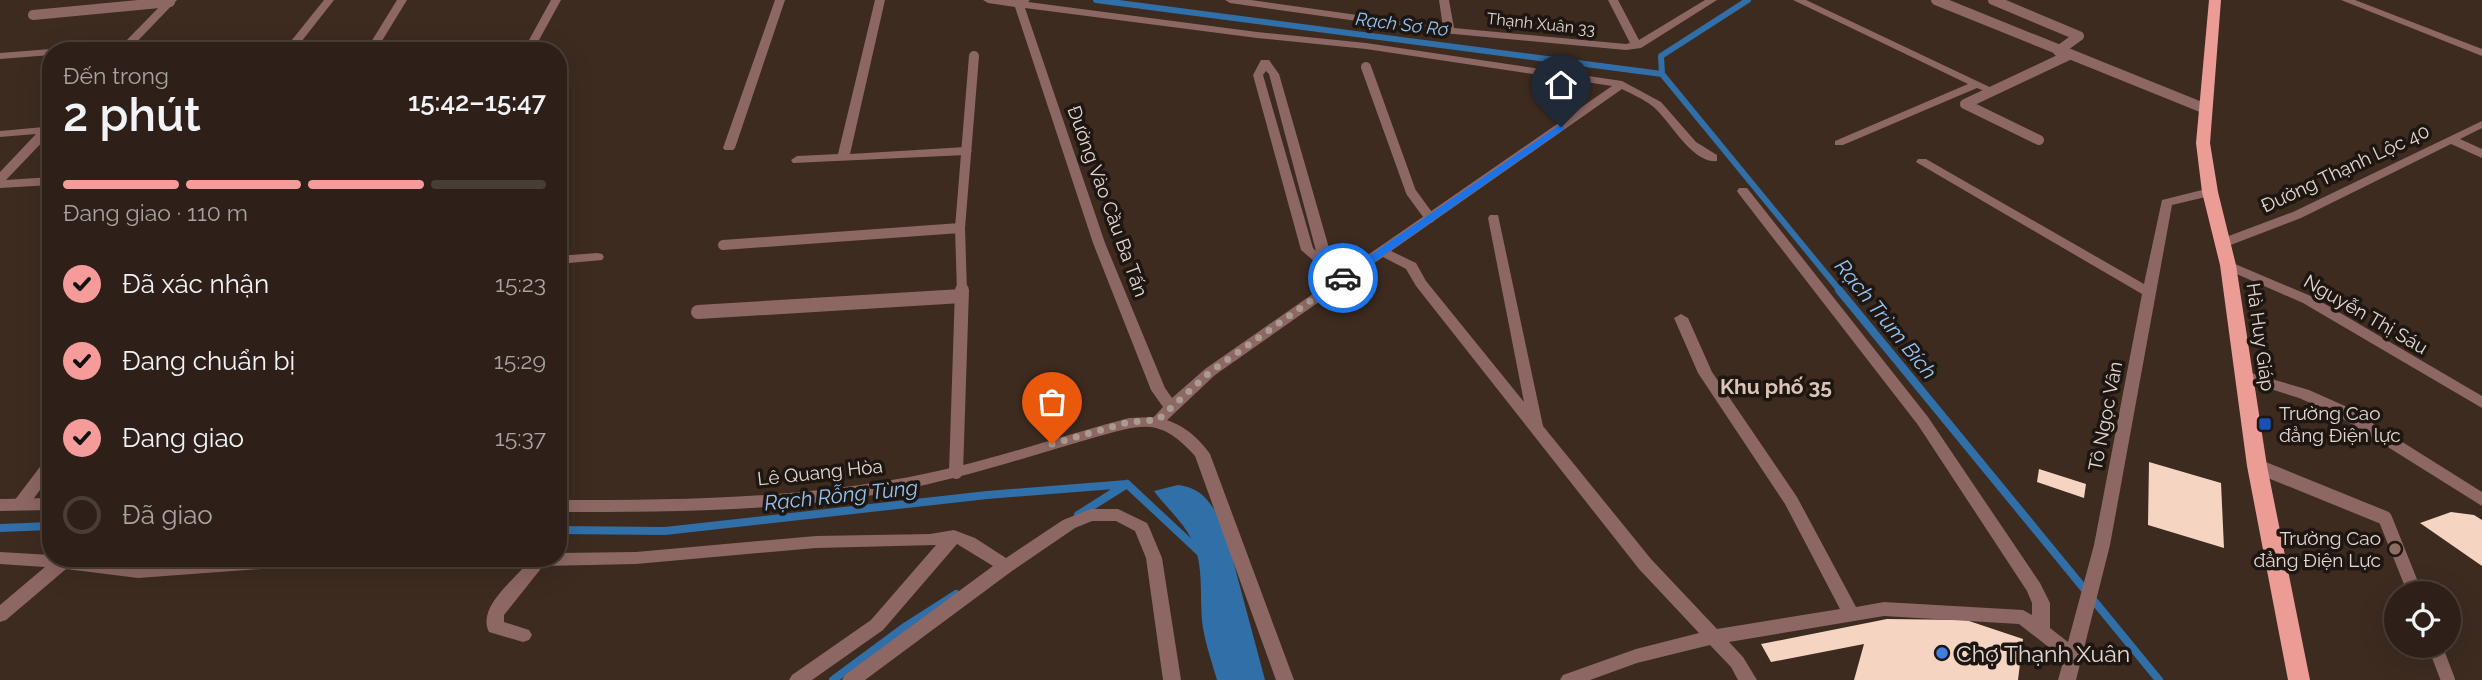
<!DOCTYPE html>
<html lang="vi">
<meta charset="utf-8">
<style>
body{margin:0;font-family:Raleway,sans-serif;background:#3a2d25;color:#f1f3f6;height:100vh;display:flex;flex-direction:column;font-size:26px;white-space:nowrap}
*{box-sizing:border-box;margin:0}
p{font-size:23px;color:#a7a3a2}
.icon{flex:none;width:38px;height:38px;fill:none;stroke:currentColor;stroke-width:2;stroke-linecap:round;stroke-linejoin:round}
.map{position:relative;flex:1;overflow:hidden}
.side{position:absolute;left:42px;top:42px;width:525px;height:525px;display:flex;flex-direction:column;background:#2e2018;border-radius:28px;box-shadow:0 7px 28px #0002,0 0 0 2px #493e37}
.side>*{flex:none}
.fabs{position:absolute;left:2384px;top:581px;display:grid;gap:14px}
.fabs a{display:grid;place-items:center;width:77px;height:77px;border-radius:50%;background:#2e2018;box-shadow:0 7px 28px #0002,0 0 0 2px #493e37;font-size:35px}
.pin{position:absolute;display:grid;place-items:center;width:60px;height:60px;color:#fff;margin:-72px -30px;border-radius:50% 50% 50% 0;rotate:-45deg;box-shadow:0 0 7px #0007}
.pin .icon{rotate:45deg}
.courier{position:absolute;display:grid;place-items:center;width:70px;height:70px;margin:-35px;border:5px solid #1a73e8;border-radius:50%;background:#fff;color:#222;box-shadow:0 2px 9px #0007}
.summary em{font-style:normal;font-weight:600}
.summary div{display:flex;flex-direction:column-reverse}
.summary{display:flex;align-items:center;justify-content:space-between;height:119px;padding:0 21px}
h1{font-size:46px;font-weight:600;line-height:52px}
.bar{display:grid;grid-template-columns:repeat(4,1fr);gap:10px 7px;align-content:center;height:84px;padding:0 21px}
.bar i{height:9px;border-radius:5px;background:#493e37}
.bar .selected{background:#f59b9a}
.bar p{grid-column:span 4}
ol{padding:0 21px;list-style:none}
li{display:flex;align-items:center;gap:21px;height:77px}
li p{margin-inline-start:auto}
li .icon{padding:7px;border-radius:50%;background:#f59b9a;color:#111;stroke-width:4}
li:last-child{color:#a7a3a2}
li i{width:38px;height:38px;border:4px solid #493e37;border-radius:50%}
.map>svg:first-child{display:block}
.water{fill:#306fa8}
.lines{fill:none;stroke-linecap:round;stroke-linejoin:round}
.stream-far1{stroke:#306fa8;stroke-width:6}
.stream{stroke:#306fa8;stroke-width:8}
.building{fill:#f5d4c1}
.service-far1{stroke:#8d6763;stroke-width:10}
.service{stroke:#8d6763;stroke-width:14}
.minor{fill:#8d6763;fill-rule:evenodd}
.tertiary{fill:#8d6763;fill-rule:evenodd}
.primary{fill:#ea9c95;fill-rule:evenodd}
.route{fill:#1a73e8}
.done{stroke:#a99b93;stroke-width:7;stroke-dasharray:0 12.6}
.transit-dot{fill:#1a4fb4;stroke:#1e1611;stroke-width:2.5}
.education-dot{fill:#8d6e63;stroke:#1e1611;stroke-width:2.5}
.shop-dot{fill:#3f7fe0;stroke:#1e1611;stroke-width:2.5}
.labels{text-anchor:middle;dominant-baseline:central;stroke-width:7;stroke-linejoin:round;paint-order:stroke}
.far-street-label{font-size:16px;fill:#e3d7d1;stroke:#1e1611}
.far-water-label{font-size:18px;font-style:italic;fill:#94c4f4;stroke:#1e1611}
.street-label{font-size:19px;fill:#e3d7d1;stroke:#1e1611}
.poi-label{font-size:19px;fill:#e3d7d1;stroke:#1e1611;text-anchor:start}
.water-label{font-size:21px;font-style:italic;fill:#94c4f4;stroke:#1e1611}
.neighbourhood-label{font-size:21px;font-weight:bold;fill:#dbc4b6;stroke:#1e1611}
.near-poi-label{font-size:23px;fill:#e3d7d1;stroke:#1e1611;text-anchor:start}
</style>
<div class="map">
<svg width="2482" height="680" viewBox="0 0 2482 680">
<rect width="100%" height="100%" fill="#3d2b20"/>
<path class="water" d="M1178,485C1203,488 1210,503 1223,523L1265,680H1217C1212,663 1206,645 1203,628C1199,601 1204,573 1195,547C1187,525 1168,510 1154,491Z"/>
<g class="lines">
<path class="stream-far1" d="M1096,0L1662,74
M1748,0L1661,56L1662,74L1841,292"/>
<path class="stream" d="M1839,290L2159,680
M1127,484L1202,554
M1078,515L1127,484
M0,528L51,526
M558,530L665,531L987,495L1127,484
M833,680L906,626L956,594"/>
</g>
<path class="building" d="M2149,462L2221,483L2224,548L2148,525Z
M2039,469L2086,484L2084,498L2037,482Z
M2451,512L2474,515L2482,520V566L2420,523Z
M1887,619L1966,620L2023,639L2018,680H1854L1864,644L1771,662L1761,644Z"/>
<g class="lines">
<path class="service-far1" d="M1936,0L2206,109
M1993,0L2079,36L2058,51
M33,15L170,2
M1366,67L1411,192L1430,218
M2039,140L1965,104L2069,55
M723,245L960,228
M962,292L960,228L974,56"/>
<path class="service" d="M698,312L962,296
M2257,466L2385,518L2415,593
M956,472L962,290
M2435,646L2448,680"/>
<path class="minor" d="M166,0H177L128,51H64L69,48L124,43Z
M324,0H334L294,51H283Z
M397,0H407L377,49H369L368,47Z
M551,0H561L533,51H523Z
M775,0H785L735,148L733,150H725L723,148Z
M875,0H885L850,154L966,147L972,151L966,155L793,163L791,160L797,156L838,154Z
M983,0H1030L1028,2L1257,32L1366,43L1622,81L1661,102L1696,142L1717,155V161C1691,164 1670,119 1651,105C1643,99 1632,94 1622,89L1391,251L1416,263L1426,281L1524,402L1488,218L1490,215H1498L1543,426L1651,559L1717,629L1840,609L1785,504L1698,373L1674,318L1681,314L1688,318L1712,372L1797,497L1856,607L1884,602L2023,610L2032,615V603L2027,591L1918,425L1739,194L1737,191L1739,188H1747L1928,417L2040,583L2050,603V628L2068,642L2094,545L2142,294L1916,162L1918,159H1926L2144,284L2162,200L2210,188L2214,189L2216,192L2214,195L2172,205L2110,545L2076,680H2058L2064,659L2019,624L1884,616L1729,642L1743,657L1757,680H1738L1731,667L1710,645L1637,663L1590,680H1560L1563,675L1636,649L1699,633L1639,569L1416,286L1406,269L1383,257L1215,375L1163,424H1153L1151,420L1163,407L1151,390L1093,243L1015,7L988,3ZM1025,8L1257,38L1366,49L1612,86L1336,277L1327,260L1329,248L1279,74L1269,60H1261L1253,75L1301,250L1315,262L1327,284L1205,369L1172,398L1165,388L1105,243ZM1266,71L1269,74L1316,251L1313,248L1263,75Z
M1225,0H1251L1443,27L1439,0H1449L1454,28L1626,44L1630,43L1608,0H1618L1639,40L1705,0H1717L1641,48L1626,50L1443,33L1230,3Z
M1793,0H1806L1998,91L1992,94L1977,88L1843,145H1835V141L1968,84Z
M2341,0H2355L2482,49V56Z
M51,49L55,51H51V55L0,59V53Z
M2482,121V128L2460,139L2482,149V158L2451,144L2301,218L2228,246H2218L2217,243L2218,240L2293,212Z
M51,123V133L6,180L51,177V185L0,188V172L36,134L0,137V131L44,127Z
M597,253L602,254L604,257L602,260L558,264V256Z
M2228,261L2313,297L2482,396V408L2303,303L2223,268L2221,265L2223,262Z
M2244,371L2309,390L2345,406L2482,492V506L2335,414L2299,398L2239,379L2237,376Z
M51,457V475L26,509H14L12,505L14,501L46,459Z
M1091,509H1118L1147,523L1149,527L1162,558L1181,680H1163L1146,558L1135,531L1116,521H1092L1075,528L1012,571L865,680H842L845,675L993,566L957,544L883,630L812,680H789L792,675L871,620L936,545L816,548L636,564L543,566L504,615V622L529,630L532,635L529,640L523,642L489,632C477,609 510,583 524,567C503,567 480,569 459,563L457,558H558V553L636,552L816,536L930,534L954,530L975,538L1006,558L1063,520Z
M0,552L51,555V558H86L138,564L230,558H337L335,563L329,564L138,578L66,569L6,620L0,622V605L45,567L0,564Z"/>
<path class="tertiary" d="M1153,417C1177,420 1196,434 1210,454L1294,680H1276L1195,456C1160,417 1143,424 1096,437C1030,456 964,478 896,491C786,512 670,512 558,512V500C670,500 782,499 892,480C973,467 1050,439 1129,418Z
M51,498V510L0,511V499Z"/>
<path class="primary" d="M2209,0H2221L2210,143L2218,192L2236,265L2267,466L2310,680H2288L2247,466L2220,265L2202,192L2196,143Z"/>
</g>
<path class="route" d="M1561,124L1564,125V129L1347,281H1340V276Z"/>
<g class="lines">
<path class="done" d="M1052,444L1129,422L1158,420L1210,372L1343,278"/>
</g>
<rect class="transit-dot" x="2258" y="417" width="14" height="14" rx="3.5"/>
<circle class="education-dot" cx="2395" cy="549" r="7"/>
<circle class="shop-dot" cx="1942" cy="653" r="7"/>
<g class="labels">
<g class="far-street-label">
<text transform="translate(1541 24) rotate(6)">Thạnh Xuân 33</text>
</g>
<g class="far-water-label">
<text transform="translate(1402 24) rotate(7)">Rạch Sơ Rơ</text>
</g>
<g class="street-label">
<text transform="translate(2345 168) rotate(-25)">Đường Thạnh Lộc 40</text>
<text transform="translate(1108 201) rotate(70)">Đường Vào Cầu Ba Tấn</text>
<text transform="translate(2366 314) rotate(30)">Nguyễn Thị Sáu</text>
<text transform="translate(2261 337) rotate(82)">Hà Huy Giáp</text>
<text transform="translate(2105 416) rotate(-79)">Tô Ngọc Vân</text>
<text transform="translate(820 472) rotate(-6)">Lê Quang Hòa</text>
</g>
<g class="poi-label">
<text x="2279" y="413">Trường Cao<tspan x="2279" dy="22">đẳng Điện lực</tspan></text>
<text x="2381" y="538" text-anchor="end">Trường Cao<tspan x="2381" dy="22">đẳng Điện Lực</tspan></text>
</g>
<g class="water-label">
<text transform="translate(1886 319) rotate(51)">Rạch Trùm Bích</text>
<text transform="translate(841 495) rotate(-6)">Rạch Rỗng Tùng</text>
</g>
<g class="neighbourhood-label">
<text x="1776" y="386">Khu phố 35</text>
</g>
<g class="near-poi-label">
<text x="1956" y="653">Chợ Thạnh Xuân</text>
</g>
</g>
</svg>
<div class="fabs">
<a><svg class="icon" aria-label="locate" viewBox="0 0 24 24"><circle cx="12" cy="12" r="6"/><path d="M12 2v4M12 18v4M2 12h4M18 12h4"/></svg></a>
</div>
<div class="pin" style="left:1052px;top:444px;background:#ea580c"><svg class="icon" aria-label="bag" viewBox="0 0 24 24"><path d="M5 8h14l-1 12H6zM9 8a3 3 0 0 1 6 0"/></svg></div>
<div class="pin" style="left:1561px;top:127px;background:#1f2937"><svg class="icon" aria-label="home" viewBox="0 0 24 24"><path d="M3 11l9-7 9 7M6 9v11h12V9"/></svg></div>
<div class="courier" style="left:1343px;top:278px"><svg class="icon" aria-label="car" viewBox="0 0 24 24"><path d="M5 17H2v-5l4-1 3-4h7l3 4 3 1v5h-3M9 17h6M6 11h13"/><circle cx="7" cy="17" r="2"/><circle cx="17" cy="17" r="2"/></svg></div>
<section class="side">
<div class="summary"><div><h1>2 phút</h1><p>Đến trong</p></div><em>15:42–15:47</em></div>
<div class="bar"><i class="selected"></i><i class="selected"></i><i class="selected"></i><i></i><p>Đang giao · 110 m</p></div>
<ol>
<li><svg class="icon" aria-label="check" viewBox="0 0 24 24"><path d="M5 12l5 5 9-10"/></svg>Đã xác nhận<p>15:23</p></li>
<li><svg class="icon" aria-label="check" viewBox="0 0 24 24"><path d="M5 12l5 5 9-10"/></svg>Đang chuẩn bị<p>15:29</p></li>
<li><svg class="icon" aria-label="check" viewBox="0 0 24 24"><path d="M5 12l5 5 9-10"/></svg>Đang giao<p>15:37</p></li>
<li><i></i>Đã giao</li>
</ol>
</section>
</div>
